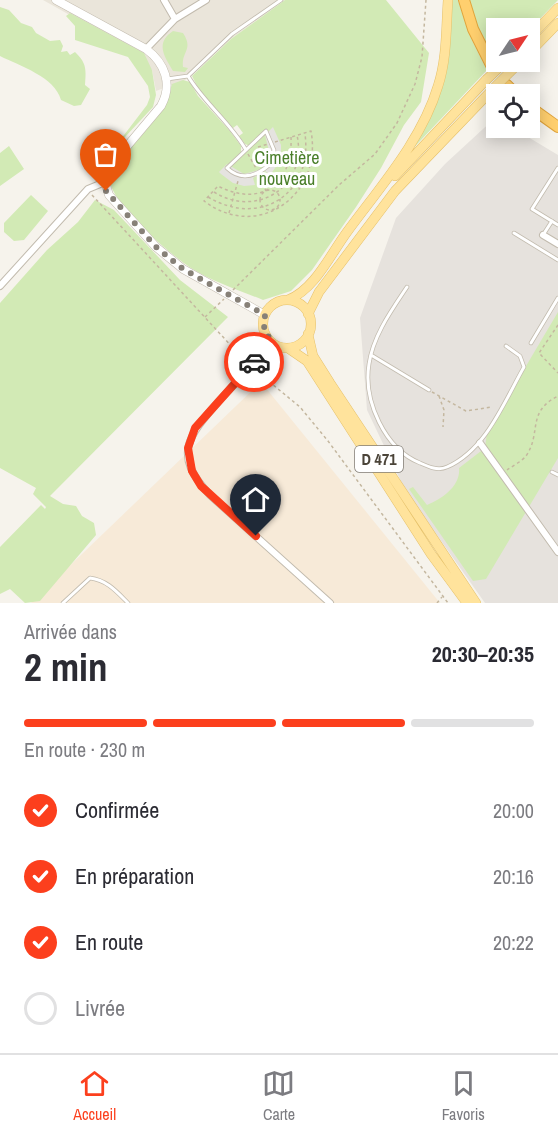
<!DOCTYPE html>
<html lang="fr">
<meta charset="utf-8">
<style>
body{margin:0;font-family:"Archivo Narrow",sans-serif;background:#f2f2f3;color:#2b2b33;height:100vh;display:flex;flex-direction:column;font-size:22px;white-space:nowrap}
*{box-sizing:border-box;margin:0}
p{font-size:20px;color:#7c7c81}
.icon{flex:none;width:33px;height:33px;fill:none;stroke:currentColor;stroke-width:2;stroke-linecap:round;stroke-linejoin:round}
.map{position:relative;height:603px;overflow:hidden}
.side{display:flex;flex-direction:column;background:#fff;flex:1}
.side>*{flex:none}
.needle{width:39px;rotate:55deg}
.tools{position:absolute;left:486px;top:18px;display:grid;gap:12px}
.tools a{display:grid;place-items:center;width:54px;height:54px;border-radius:0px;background:#fff;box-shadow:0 3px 15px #0003;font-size:30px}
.pin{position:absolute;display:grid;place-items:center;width:51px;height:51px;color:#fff;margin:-62px -26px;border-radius:50% 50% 50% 0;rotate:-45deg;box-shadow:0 0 6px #0007}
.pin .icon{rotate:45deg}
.courier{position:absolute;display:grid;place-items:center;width:60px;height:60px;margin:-30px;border:4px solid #fc3f1d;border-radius:50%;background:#fff;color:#222;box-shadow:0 2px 8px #0007}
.overview em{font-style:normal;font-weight:700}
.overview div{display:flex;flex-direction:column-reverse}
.overview{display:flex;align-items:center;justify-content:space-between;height:102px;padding:0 24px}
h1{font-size:39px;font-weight:700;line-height:45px}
.bar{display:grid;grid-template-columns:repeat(4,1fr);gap:9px 6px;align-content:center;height:72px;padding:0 24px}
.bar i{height:8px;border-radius:4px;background:#e1e1e2}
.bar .on{background:#fc3f1d}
.bar p{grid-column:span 4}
ol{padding:0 24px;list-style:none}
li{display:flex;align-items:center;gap:18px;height:66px}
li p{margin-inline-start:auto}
li .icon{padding:6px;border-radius:50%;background:#fc3f1d;color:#fff;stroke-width:4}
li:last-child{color:#7c7c81}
li i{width:33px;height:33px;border:3px solid #e1e1e2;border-radius:50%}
.tab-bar{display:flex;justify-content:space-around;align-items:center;height:84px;border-top:2px solid #e1e1e2;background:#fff;font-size:16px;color:#7c7c81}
.tab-bar a{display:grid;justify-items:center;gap:3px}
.tab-bar .on{color:#fc3f1d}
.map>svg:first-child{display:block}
.residential{fill:#eae5da}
.commercial{fill:#f7ead8}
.industrial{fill:#e6e2dd}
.green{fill:#d2eab5}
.parking{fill:#e5e3e0}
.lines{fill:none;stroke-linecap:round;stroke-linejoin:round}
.service-casing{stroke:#c2bbae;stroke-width:4.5}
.minor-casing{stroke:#c2bbae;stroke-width:8}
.tertiary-casing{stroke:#c2bbae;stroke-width:9}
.primary-casing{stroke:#e6c16a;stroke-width:10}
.motorway-casing{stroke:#e0a43c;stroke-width:12}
.path{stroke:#c4b79f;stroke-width:1.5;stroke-dasharray:3 3;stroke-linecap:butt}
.service{stroke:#fff;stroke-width:3}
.minor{stroke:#fff;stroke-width:6}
.tertiary{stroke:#fff;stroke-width:8}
.primary{stroke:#ffe39c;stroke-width:9}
.motorway{stroke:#ffcf6e;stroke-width:10}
.primary-bridge-casing{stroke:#e6c16a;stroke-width:10;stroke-linecap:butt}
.primary-bridge{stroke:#ffe39c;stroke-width:9}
.done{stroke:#878178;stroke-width:6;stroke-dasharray:0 10.8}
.route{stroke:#fc3f1d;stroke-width:8}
.labels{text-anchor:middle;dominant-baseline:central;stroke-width:6;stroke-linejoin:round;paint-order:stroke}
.shield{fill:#fff;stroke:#817c74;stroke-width:1.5}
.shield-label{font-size:16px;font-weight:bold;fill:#4b4439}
.park-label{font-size:18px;fill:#4a7f2a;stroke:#fff}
</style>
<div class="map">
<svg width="558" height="603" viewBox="0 0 558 603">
<rect width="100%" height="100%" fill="#f6f3ec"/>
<path class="residential" d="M43,0H285L231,39L185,80L156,91L152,70L139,54Z"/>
<path class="commercial" d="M261,382L440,603H31Z"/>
<path class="industrial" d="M496,117V128H513L558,155V603H485L405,490L367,410L360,318L396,218L445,164Z"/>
<path class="green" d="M285,0H386L429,53L421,102L404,125L381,168L356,207L312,270L291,291L263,300C239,290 213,282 191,268C172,256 102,197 110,174C113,165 121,159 127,152C146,130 164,113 172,84L183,80L190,82L198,96L230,131L241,146V154L250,146L245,144L239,136L243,133L237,125L233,128L200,92L192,76L231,39Z
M452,0H458L470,36L487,70L405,157L431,110Z
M468,0H558L530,29L496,28L495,62L483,41Z
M0,7L9,10L21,23L32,27L36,33L50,41L60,40L63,46L61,52L67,51L70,55L75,52C87,63 86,70 85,85L90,89L81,105L74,106L61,100C55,77 20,66 0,56Z
M70,13L144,53L152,70L156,95L153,107L111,152L147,105L150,97L148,86L128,57L75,40V26L66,16Z
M173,31L183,33C194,50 181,51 183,67L188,68L185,72L173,71C164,56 155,43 173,31Z
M9,146L24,169L0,186V153Z
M31,195L48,211L24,240L14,241L4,232V223Z
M95,200L114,210L180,280L228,317L50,496L63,504L76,506L82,516L94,523L96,535L40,601L25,603L10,589L0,594V547L41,505L45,509L46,507L33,494L36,488L0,468V303L47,250L78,222Z
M558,312V458L486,579L473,581L409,489L413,487L427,505C442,499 461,486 459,468L485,448L487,432Z"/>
<path class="parking" d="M273,127L281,145V156L278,164L270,175L265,171L253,178L255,185L244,186L233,183L221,174L219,172L227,164L244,174L262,169L270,155L265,135Z"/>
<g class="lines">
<defs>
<path id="service" d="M188,76L232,34L281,0
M188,76C204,103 230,122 246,150
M167,79L188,76
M266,131L274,150L269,165C255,177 241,181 227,168Z
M558,168L532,209L558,225
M514,233L558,260
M543,235L552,221
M407,287C391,311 373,336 369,364C363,401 385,449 420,463C429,467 438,471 447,467C486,450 504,402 524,367L520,356L506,346
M531,343L558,298
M371,355L429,390
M552,472L558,475
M63,603L90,578C107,580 117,592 128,603"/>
<path id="minor" d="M164,0L175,19
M146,49L175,19L206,0
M543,235L558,244
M0,286L88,189L105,182
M273,343C255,363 237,381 219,401C188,436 172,455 210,495L330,603
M480,443L558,552"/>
<path id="tertiary" d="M56,0L146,49C165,63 173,84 161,106L107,170L105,182L109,195L156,247L183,269L265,315"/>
<path id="primary" d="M530,37L558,8
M530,52L558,23
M395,176L486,80
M288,300C315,289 330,255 347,232C380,187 422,140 438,86C447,59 446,28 448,0
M263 324a24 24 0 1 1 48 0a24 24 0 1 1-48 0Z
M308,314L319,292L395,191L492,90
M308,334L313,356L330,383L476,603
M288,348L307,361L431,554L467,603"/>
<path id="motorway" d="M464,0L473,29L491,65
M507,85L516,94
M530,107L558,127"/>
</defs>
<use href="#service" class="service-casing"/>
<use href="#minor" class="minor-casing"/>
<use href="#tertiary" class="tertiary-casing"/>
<use href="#primary" class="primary-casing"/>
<use href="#motorway" class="motorway-casing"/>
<path class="path" d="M275,142L311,131C323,195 258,242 204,201L218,186C261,208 293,184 291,137
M258,147L268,144
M248,154L256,168
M277,158L310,166
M96,178L100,169
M260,178L266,191
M260 200a10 10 0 1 1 20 0a10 10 0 1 1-20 0Z
M214,192C257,219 308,186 297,135
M92,195L247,363
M208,197C260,228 313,194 305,134
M229,213L238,181
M233,290L339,185L375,154L397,123L415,84L422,57L426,0
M205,317L224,299
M558,325L539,353L558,373
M255,370L300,407L328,441L448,603
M432,392L466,411L492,407
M439,396L444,410L443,427
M507,470C513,466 522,461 526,456C542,433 526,412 558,396
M437,603L442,597"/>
<use href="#service" class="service"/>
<use href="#minor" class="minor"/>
<use href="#tertiary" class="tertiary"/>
<use href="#primary" class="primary"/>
<use href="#motorway" class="motorway"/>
<defs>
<path id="primary-bridge" d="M486,80L505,62
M492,90L515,67"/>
</defs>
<use href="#primary-bridge" class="primary-bridge-casing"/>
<use href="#primary-bridge" class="primary-bridge"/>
</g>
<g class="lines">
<path class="done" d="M106,191L156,247L183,269L265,315L264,330L273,343L254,362"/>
<path class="route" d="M254,362L195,428L188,448L192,471L201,486L256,536"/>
</g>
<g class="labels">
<rect class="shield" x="355" y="446" width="48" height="26" rx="4.5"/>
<g class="shield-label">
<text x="379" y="459">D 471</text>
</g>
<g class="park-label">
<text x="287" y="157">Cimetière<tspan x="287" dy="21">nouveau</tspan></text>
</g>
</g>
</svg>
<div class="tools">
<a><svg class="needle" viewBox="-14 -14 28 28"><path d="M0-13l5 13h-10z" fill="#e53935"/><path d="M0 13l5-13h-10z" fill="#7c7c81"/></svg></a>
<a><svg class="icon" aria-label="locate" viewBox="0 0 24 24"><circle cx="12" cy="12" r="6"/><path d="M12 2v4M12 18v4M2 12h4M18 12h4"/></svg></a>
</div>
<div class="pin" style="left:106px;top:191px;background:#ea580c"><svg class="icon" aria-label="bag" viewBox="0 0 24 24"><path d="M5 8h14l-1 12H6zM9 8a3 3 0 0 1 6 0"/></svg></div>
<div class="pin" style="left:256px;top:536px;background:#1f2937"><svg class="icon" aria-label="home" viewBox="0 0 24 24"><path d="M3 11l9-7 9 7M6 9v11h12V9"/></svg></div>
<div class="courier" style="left:254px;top:362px"><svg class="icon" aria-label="car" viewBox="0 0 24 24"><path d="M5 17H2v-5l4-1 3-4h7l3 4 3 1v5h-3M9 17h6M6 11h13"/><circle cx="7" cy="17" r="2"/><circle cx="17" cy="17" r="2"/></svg></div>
</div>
<section class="side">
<div class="overview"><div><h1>2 min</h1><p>Arrivée dans</p></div><em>20:30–20:35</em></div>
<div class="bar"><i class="on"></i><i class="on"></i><i class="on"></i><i></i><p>En route · 230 m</p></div>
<ol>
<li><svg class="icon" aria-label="check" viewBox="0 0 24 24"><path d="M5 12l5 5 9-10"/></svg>Confirmée<p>20:00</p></li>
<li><svg class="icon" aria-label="check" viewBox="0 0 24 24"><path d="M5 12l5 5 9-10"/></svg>En préparation<p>20:16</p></li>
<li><svg class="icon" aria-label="check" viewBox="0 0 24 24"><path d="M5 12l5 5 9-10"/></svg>En route<p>20:22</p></li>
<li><i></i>Livrée</li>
</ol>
</section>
<nav class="tab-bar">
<a class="on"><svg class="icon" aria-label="home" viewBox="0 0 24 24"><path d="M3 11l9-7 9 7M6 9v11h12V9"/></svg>Accueil</a>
<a><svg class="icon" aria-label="map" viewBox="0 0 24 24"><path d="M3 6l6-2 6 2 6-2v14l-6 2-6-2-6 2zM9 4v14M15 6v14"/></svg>Carte</a>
<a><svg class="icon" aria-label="saved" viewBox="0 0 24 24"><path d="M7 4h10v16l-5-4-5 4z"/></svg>Favoris</a>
</nav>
